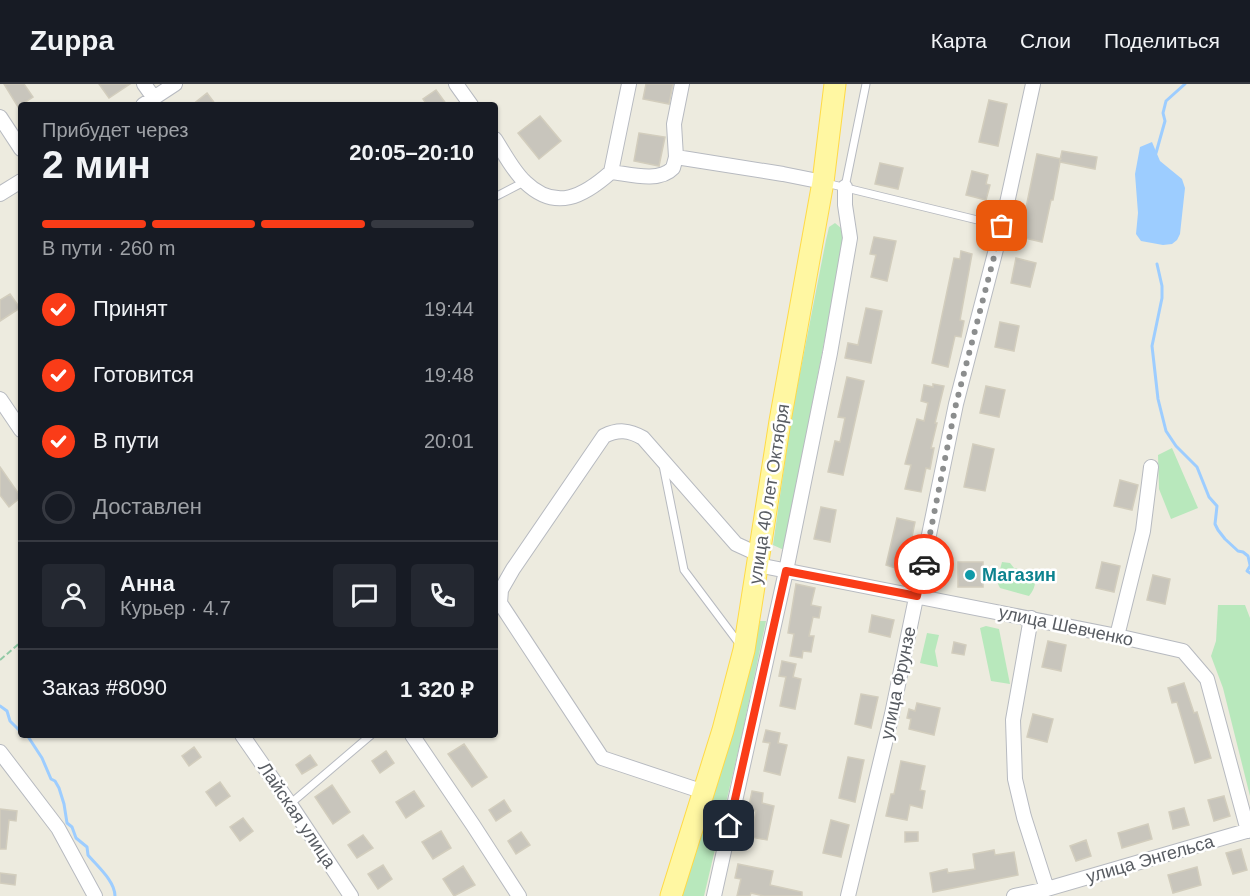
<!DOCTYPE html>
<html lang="ru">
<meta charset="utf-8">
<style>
body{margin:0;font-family:Helvetica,sans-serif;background:#242831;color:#f1f3f6;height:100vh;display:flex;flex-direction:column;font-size:22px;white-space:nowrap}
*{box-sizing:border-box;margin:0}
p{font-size:20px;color:#9ea1a6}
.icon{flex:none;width:33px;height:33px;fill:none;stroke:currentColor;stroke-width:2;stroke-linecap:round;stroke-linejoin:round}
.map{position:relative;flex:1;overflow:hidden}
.panel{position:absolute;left:18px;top:18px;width:480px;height:636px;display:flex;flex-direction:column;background:#171b24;border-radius:6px;box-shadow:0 2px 4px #0004}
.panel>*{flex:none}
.pin{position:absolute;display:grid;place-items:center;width:51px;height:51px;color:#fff;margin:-26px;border-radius:12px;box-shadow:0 3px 9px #0006}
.courier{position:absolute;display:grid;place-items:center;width:60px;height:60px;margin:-30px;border:4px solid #fa3c18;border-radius:50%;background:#fff;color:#222;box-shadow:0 2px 8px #0007}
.overview em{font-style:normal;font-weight:600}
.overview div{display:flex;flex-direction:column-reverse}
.overview{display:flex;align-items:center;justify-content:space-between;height:102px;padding:0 24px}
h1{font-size:39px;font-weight:600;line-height:45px}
.bar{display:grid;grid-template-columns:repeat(4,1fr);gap:9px 6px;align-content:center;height:72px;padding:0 24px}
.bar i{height:8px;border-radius:4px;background:#363941}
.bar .on{background:#fa3c18}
.bar p{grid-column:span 4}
.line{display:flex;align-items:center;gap:15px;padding:0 24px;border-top:2px solid #363941}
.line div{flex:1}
.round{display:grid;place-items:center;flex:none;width:63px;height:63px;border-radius:6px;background:#242831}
ol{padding:0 24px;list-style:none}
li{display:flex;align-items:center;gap:18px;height:66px}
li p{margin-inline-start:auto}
li .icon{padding:6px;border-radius:50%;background:#fa3c18;color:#fff;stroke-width:4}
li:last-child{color:#9ea1a6}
li i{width:33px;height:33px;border:3px solid #363941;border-radius:50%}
header{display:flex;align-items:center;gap:36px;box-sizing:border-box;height:84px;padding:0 30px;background:#171b24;border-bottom:2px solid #363941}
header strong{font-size:28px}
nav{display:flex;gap:33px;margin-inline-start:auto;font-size:21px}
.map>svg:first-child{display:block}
.green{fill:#b8e8bc}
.water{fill:#9dcdff}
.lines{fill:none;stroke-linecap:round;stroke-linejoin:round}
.stream{stroke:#9dcdff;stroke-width:3}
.building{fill:#c8c5bc;stroke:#d2cdbd;stroke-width:1.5}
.service-casing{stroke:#b7bac0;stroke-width:9}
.minor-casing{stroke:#b7bac0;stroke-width:16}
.primary-casing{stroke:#ffda46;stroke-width:23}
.path{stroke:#91c9a5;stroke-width:2;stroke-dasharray:6 3;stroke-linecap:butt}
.service{stroke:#fff;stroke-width:7}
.minor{stroke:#fff;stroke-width:14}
.primary{stroke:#fff7a2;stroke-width:21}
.done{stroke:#8c8e8e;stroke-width:6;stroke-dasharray:0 10.8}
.route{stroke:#fa3c18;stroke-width:8}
.culture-dot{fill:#0f9aa8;stroke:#fff;stroke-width:2}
.labels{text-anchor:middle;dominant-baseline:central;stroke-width:5;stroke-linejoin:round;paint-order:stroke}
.street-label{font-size:18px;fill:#585c62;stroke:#fff}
.culture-label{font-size:18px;font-weight:bold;fill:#0d838f;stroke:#fff;text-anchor:start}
</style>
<header>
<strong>Zuppa</strong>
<nav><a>Карта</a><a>Слои</a><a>Поделиться</a></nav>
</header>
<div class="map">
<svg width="1250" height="812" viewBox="0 0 1250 812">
<rect width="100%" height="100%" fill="#edebdf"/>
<path class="green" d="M835,139L841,144L843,160L784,466L773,461L791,335L826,156L829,143Z
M1172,364L1198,424L1171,435L1159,405L1158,371Z
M1002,478L1010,479L1014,484L1033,489C1037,497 1035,505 1029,512L1000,504L998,500V494L1001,492L999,489Z
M1218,521H1245L1250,534V712L1223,604L1211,572L1216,557Z
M760,537H766L741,655L704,812H682L737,632Z
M986,542L999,545L1010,600L991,597L980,544Z
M927,549L939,551L935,567L938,583L920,579Z"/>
<path class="water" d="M1152,58L1160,77L1182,95L1185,104L1180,150L1177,156L1172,160L1163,161L1141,157L1136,150L1138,129L1135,90L1140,63Z"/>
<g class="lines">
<path class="stream" d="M1156,69L1165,37L1163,29L1166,17L1185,0
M1157,180L1162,202V214L1152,262L1158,315L1166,347L1176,362L1197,383L1209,413L1217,422L1215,440L1218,446L1225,455L1238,467L1243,468L1248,472L1250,481
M1250,482L1247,487L1250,489
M0,622L7,627L10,637L21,648
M27,651L42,674L51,695L55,697L59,704L64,720L67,739L72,743L76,754L87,763L88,771C97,782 115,797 115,812"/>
</g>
<path class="building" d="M4,0H24L33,13L18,23Z
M99,0H130L109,14Z
M646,0H673L669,20L643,15Z
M436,6L447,21H427L423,15Z
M207,9L216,21H192Z
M989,16L1007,20L998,62L979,58Z
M540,32L561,57L539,75L518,49Z
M639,49L665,53L659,82L634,77Z
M1062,67L1097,73L1095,85L1060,78L1053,116H1051L1042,158L1020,153L1037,70L1061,75L1060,76Z
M880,79L903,84L898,105L875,100Z
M972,87L988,91L986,100L990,101L986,116L966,111Z
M874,153L896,157L887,197L871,193L876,171L870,170Z
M961,167L972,170L960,236L964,237L961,253L955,252L948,283L932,279L954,174L960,175Z
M1016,174L1036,179L1030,203L1011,199Z
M10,210L20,224L0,237V216Z
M866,224L882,227L871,279L845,274L848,259L858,261Z
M1000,238L1019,242L1014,267L995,263Z
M847,293L864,297L843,391L828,388L835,357L840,358L845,334L838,333Z
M933,300L944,302L935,339H937L931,364H934L930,385L926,384L921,408L905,405L911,381L905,380L917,335L924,337L928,319L921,317L924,301L933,303Z
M986,302L1005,306L999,333L980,329Z
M973,360L994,365L985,407L964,403Z
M0,383L21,413L9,423L0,411Z
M1120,396L1138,401L1132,426L1114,422Z
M821,423L836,426L830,458L814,455Z
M897,434L915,438L905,487L886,481Z
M958,478H983V503H958Z
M1102,478L1120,482L1114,508L1096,504Z
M1153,491L1170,495L1165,520L1147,516Z
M796,500L815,504L811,521L821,523L819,534L813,533L809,552H814L811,568L803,567L802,574L790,572L794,550L788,549Z
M872,531L894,536L890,553L869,548Z
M1048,557L1066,561L1061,587L1042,583Z
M954,558L966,561L964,571L952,569Z
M782,577L796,580L793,593L801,595L795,625L780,622L786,593L779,592Z
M1184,599L1194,629L1197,628L1211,674L1195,679L1177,618L1172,619L1168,604Z
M861,610L878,613L871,644L855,640Z
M917,619L940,624L934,651L909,645L911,635L907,634L909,625L915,627Z
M1033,630L1053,635L1047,658L1027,653Z
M766,646L780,649L778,659L787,661L780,691L764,687L770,659L763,658Z
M464,660L487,693L472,703L448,670Z
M194,663L201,673L189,682L182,672Z
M386,667L394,679L380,689L372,677Z
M310,671L317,681L302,690L296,681Z
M848,673L864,676L855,718L839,714Z
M901,677L925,682L920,706L925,707L922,724L910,721L907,736L886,732L891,710H894Z
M220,698L230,712L216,722L206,708Z
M332,701L350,728L333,740L315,713Z
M414,707L424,722L406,734L396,718Z
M752,707L763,709L762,719L774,722L767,756L751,753L756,727L748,726Z
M1224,712L1230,732L1214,737L1208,716Z
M504,716L511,727L496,737L489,726Z
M1184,724L1189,741L1173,745L1169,728Z
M0,725L17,727L16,737L9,736L6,765H0Z
M243,734L253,747L240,757L230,743Z
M831,736L849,741L841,773L823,769Z
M1148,740L1152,755L1122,764L1118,749Z
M441,747L451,764L433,775L422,758Z
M521,748L530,761L516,770L508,757Z
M905,748H918V757L905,758Z
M363,751L373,764L357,774L348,761Z
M1086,756L1091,772L1076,777L1070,762Z
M1241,765L1247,786L1233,790L1226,769Z
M994,766L995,771L1014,768L1018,791L933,808L930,789L947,785L948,789L975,785L973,770Z
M738,780L773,787L770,801L802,808V812H764L751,809L750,812H737L741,795L735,794Z
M383,781L392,795L378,805L368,790Z
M463,782L475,801L454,812L443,795Z
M1197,783L1201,801L1173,809L1168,791Z
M0,789L16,791L15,801L0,799Z"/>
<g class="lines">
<defs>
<path id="service" d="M826,99L1002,142
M845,103L866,0
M495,113L524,98
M663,381L684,486L741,562
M290,720L371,651"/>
<path id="minor" d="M144,0L154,14
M456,0L471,21
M682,0L674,40L676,73L783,90L823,98
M143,21L175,0
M0,33L21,65
M495,55C504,69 513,87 525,98C556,128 584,112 611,88C629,90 659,99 673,84L676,73
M611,88L629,0
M0,110L21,97
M0,315L21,346
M758,481L1117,552L1183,567L1207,595L1248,747
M1031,534L1013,636L1015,695L1024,733L1047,805
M1117,552L1143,447L1151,383
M242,651L290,720L351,812
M412,651L473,741L519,812
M0,668L58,744L95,812
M704,708L602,674L500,519L501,506L513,485L604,352C618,345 629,346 643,354L736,460L760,471
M714,812L786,487L830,269L850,154L845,121V103
M848,812L892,630L956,320L1002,142L1033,0
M1014,812L1047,805L1250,746"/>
<path id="primary" d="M671,812L723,646L744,566L780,337L823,98L835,0"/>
</defs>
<use href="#service" class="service-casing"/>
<use href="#minor" class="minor-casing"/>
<use href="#primary" class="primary-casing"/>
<path class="path" d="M0,576L21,558"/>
<use href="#service" class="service"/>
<use href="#minor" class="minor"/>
<use href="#primary" class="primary"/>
</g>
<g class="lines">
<path class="done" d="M924,480L956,320L1002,142"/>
<path class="route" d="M729,742L786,487L917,512L924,480"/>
</g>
<circle class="culture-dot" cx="970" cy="491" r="6"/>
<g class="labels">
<g class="street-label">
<text transform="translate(769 410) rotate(-81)">улица 40 лет Октября</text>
<text transform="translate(1066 542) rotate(12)">улица Шевченко</text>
<text transform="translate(898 599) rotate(-78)">улица Фрунзе</text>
<text transform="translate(297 731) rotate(56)">Лайская улица</text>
<text transform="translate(1150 775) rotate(-16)">улица Энгельса</text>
</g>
<g class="culture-label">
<text x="982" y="491">Магазин</text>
</g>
</g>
</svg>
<div class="pin" style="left:1002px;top:142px;background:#ea580c"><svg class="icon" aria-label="bag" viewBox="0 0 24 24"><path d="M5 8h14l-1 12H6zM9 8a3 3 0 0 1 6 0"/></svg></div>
<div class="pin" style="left:729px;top:742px;background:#1f2937"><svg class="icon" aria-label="home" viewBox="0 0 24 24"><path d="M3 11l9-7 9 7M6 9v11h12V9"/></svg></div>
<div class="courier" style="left:924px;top:480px"><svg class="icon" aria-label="car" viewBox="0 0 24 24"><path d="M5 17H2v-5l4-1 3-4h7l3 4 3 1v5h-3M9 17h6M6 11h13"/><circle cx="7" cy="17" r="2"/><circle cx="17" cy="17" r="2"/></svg></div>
<section class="panel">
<div class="overview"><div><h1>2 мин</h1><p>Прибудет через</p></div><em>20:05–20:10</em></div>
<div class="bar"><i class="on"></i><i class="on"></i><i class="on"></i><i></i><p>В пути · 260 m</p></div>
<ol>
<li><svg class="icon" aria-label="check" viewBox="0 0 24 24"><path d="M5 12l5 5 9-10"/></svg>Принят<p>19:44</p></li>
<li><svg class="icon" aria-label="check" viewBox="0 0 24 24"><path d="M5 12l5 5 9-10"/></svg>Готовится<p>19:48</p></li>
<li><svg class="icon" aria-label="check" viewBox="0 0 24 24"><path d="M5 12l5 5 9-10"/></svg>В пути<p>20:01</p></li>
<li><i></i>Доставлен</li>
</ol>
<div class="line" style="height:108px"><a class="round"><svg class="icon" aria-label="person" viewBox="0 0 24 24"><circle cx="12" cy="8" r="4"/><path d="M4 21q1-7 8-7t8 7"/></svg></a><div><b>Анна</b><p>Курьер · 4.7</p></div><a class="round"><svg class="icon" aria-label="chat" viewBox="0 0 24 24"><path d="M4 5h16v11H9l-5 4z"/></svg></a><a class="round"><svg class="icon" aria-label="phone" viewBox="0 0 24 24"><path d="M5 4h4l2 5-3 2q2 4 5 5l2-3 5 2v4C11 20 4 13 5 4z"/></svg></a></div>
<div class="line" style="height:78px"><div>Заказ #8090</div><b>1 320 ₽</b></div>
</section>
</div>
